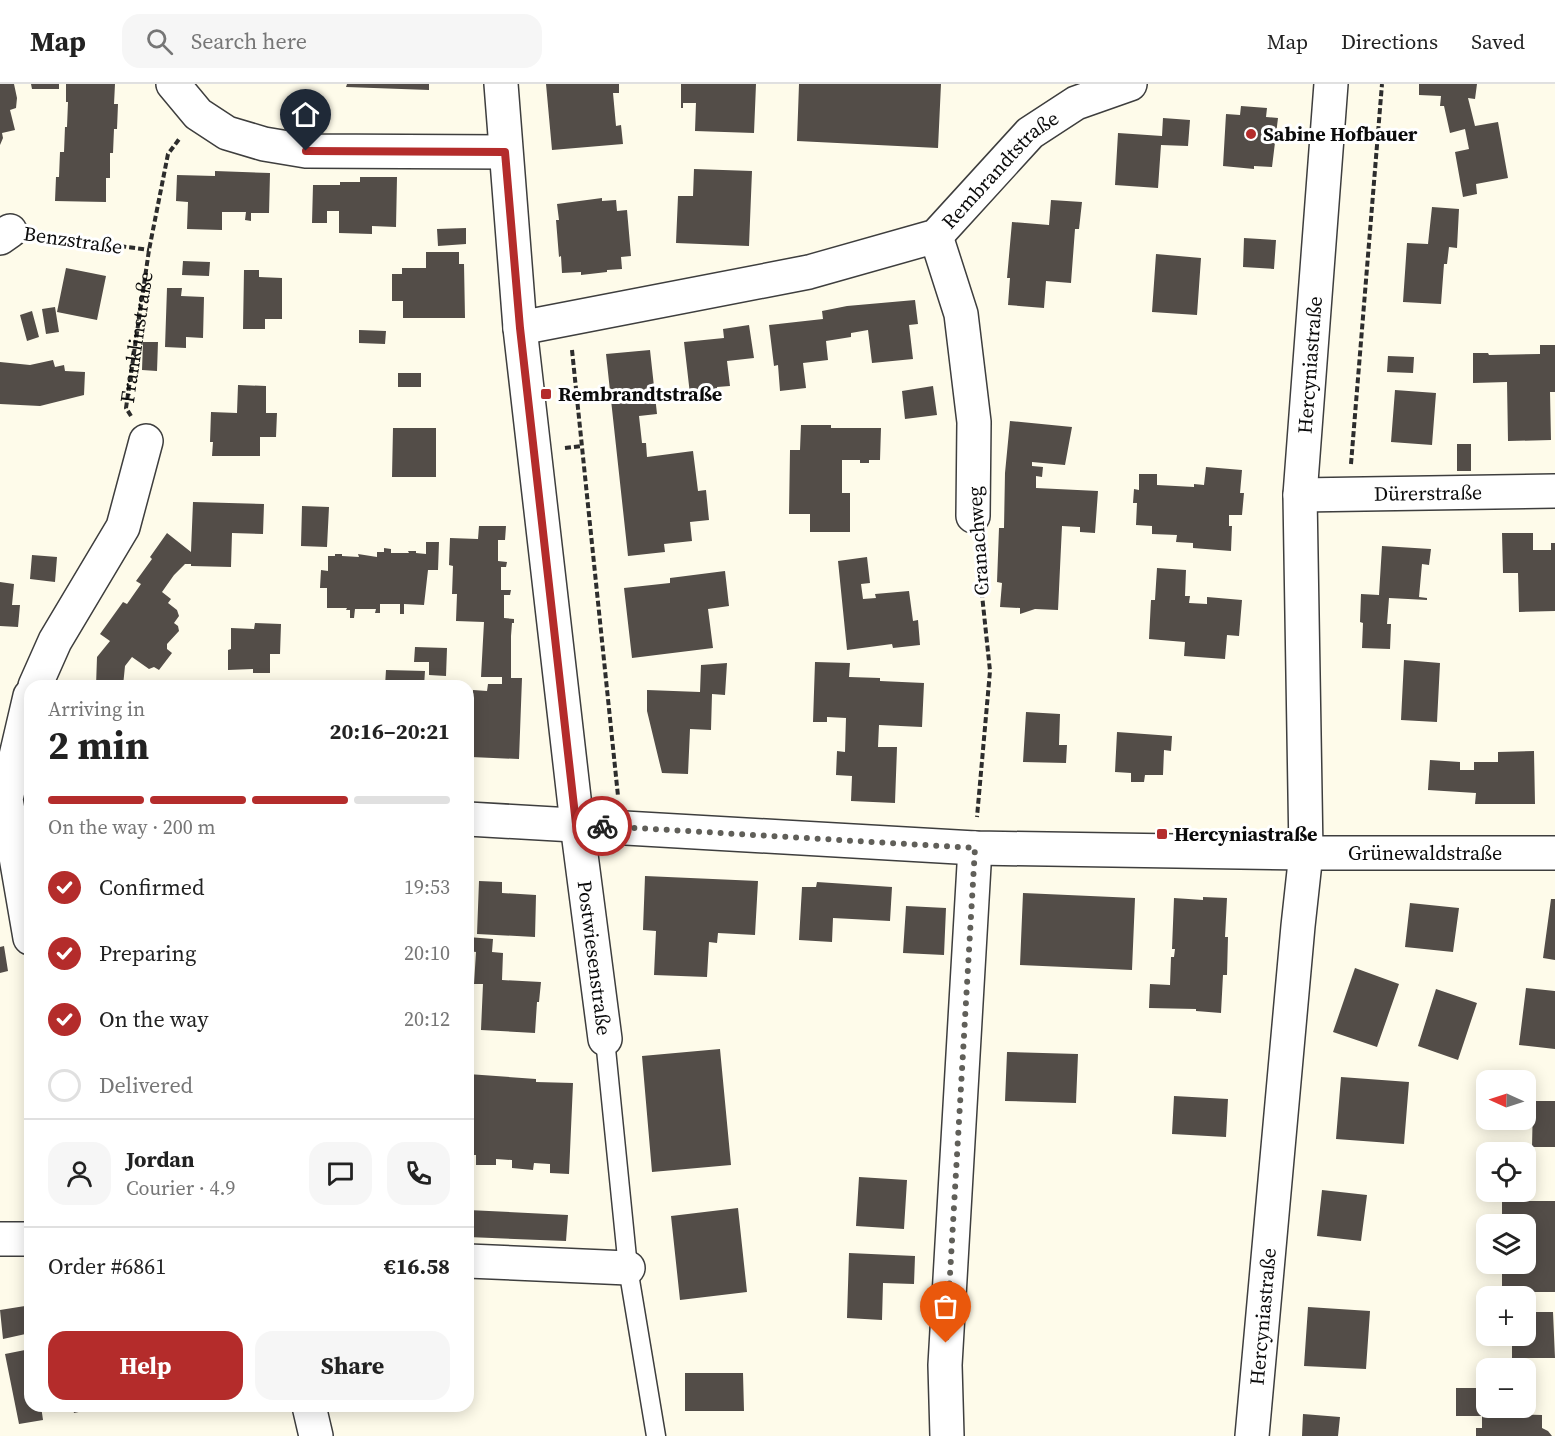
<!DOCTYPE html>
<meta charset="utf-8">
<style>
body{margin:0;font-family:"Source Serif 4",serif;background:#f6f6f6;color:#222;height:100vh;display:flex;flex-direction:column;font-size:22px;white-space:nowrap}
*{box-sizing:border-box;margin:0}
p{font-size:20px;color:#767676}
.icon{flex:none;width:33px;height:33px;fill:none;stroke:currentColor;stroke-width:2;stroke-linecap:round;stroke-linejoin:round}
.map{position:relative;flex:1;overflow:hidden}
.drawer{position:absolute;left:24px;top:596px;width:450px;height:732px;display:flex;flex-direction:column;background:#fff;border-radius:18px;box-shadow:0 3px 15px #0003}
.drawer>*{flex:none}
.needle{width:39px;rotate:273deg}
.fabs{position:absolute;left:1476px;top:986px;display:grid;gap:12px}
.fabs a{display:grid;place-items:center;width:60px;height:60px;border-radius:12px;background:#fff;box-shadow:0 3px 15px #0003;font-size:30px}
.pin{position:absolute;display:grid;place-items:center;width:51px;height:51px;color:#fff;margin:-62px -26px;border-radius:50% 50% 50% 0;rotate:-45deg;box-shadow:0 0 6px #0007}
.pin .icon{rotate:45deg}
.courier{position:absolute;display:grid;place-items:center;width:60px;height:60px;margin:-30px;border:4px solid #b42c2b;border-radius:50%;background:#fff;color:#222;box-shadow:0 2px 8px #0007}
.overview em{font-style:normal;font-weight:700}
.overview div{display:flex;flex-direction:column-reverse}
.overview{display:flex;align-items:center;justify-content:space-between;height:102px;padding:0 24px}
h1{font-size:39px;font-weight:700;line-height:45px}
.bar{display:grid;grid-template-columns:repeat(4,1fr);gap:9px 6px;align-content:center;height:72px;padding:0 24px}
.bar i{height:8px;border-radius:4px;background:#e0e0e0}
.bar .selected{background:#b42c2b}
.bar p{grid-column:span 4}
.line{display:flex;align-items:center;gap:15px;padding:0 24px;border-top:2px solid #e0e0e0}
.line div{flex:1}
.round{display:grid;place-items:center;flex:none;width:63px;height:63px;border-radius:18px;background:#f6f6f6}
ol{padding:0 24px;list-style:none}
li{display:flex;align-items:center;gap:18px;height:66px}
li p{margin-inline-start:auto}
li .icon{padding:6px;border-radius:50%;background:#b42c2b;color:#fff;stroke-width:4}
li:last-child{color:#767676}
li i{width:33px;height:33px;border:3px solid #e0e0e0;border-radius:50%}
.primary-button{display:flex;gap:12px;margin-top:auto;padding:12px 24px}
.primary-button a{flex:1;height:69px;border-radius:18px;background:#b42c2b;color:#fff;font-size:24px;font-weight:700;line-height:69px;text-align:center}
.primary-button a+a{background:#f6f6f6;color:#222}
header{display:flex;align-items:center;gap:36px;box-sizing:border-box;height:84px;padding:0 30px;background:#fff;border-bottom:2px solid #e0e0e0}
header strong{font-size:28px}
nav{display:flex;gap:33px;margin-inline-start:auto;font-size:21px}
.search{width:420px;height:54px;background:#f6f6f6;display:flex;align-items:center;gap:15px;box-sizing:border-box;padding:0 21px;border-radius:18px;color:#767676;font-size:22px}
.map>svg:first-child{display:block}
.building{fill:#534d48}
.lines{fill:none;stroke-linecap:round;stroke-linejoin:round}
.lane-casing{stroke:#3e3e3e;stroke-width:21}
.street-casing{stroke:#3e3e3e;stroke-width:36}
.path{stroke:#2d2d2d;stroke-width:4;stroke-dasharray:6 3;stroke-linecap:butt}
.lane{stroke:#fff;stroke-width:18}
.street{stroke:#fff;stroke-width:33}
.done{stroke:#605f59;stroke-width:6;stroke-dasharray:0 10.8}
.route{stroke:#b42c2b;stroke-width:8}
.poi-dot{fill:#b42c2b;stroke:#fff;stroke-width:2}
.labels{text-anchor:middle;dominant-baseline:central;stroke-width:6;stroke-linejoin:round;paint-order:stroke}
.poi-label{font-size:20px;font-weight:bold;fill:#0b0b0b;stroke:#fff;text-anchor:start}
.street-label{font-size:20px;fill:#0b0b0b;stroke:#fff}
</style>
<header>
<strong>Map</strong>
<div class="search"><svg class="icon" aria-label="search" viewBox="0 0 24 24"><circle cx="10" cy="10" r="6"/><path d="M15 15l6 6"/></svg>Search here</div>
<nav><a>Map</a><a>Directions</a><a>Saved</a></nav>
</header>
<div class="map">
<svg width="1555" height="1352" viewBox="0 0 1555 1352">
<rect width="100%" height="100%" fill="#fefbea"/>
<path class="building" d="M0,0H14L17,14L16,24L10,26L15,46L2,49L3,54L0,61Z
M31,0H59V5H32Z
M66,0H115L114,20H118L117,45H114L113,69H110V94H106V118L55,117L56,93H59L60,68H64L65,43H67L68,18H66Z
M347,0H429V6L346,3Z
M546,0H619V9H613L616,42L621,41L623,60L552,66Z
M681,0H756L754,49L695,47L696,19H683V24H681Z
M799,0H941L938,64L797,57Z
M1419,0H1477L1475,15L1468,14L1475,42L1498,38L1508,94L1476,100L1477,110L1463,113L1455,68L1469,65L1465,45L1450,49L1444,22H1440L1441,12L1419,11Z
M1241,22L1267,24L1266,33L1278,34L1272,83L1254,82V85L1223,82L1226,30L1240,31Z
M1163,34L1190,36L1188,62L1161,61L1158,104L1115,101L1118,49L1162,52Z
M694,85L752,87L749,162L676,159L678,112H693Z
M215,87L270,89L269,129H251V137L245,136L246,128H222V146L187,145L188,118L176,117L177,91L215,92Z
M360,93H397L396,143L372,142V150L339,149V127H327V139H312L313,101H340V98H360Z
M602,114V117L616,116L617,127L627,126L631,172L621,173L622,185L607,186V188L581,191V188L562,189L561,172L559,173L556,136H559L557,120Z
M1051,116L1082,118L1079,145H1075L1071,199L1046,197L1044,224L1008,221L1010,194H1007L1012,138L1049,141Z
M1432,123L1459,125L1457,164L1449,163L1447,180H1444L1441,220L1403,218L1407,159L1428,160Z
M466,144V160L438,162L437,145Z
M1244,154L1276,156L1274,185L1243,183Z
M426,168H459V180H464L465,234H403V217H392V190H402V184H426Z
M1156,170L1201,174L1197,231L1152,228Z
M183,177L210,178L209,192L182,191Z
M66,184L106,192L97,236L57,228Z
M244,186H259V193L282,194V235H265V245H243Z
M167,204H182L181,212L204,213L203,254L186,253V264L165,263Z
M915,216L918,240L909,241L913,275L872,279L868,246L851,249V253L826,257L828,276L803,279L806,304L780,307L778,281L774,282L769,241L823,235L822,227L847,222Z
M55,223L59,248L46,250L42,225Z
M32,227L39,253L27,257L20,231Z
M749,241L754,274L727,277L730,302L717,303L718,317L691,319L684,258L724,254L723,245Z
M359,246L386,247L385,260L359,259Z
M143,258H158L157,287L142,286Z
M1540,261H1555V308H1550L1551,356L1508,357L1507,298L1473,299V269H1488L1489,271L1540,270Z
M650,266L657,330L639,332L642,359H646L647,373L693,367L698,407L706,406L709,436L690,438L692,457L664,460L665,468L628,472L606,270Z
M1388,272L1414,273L1413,289L1387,288Z
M53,276L55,283L64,281L65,287L85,288L84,311L40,322L0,320V278L30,281Z
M398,289H421V303H398Z
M238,301L266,302V329H277L276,353H260V372H212L213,358H210L211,328L237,329Z
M933,302L937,331L905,335L902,307Z
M1395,306L1436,309L1432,361L1391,358Z
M1010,337L1072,343L1065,381L1032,378V382L1043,383L1042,393L1036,392V404L1098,407L1095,449L1080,448V443L1062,442L1058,526L1035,525L1020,530V524L1000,523L1002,499L997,498L999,444H1004L1005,389Z
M801,341H831V344H881L880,376H869V379H860V376H842V409H850V448H810V430H789L790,366H800Z
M393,344H436V393H392Z
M1457,360H1471V387H1457Z
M1206,383L1242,386L1240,409H1244L1242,431H1229V442H1232L1231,467L1193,464V459L1176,458L1177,451L1152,450V442L1136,441L1137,419H1133L1134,405L1139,406V390H1157V401L1194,403V400L1204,401Z
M193,418L264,420L263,450L232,449L231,483L191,482V480H185L174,491L162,508L171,515L168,519L177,526L179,532L174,539L178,542L179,547L167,560V565L172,569L159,586L154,583L149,585L132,573L125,582L123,602H96L97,573L110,557L100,550L123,518L127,520L141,500L136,497L152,475L150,473L167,449L191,468Z
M302,422L329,423L327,463L301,462Z
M479,442H506L505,456H498V477L507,478L506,483H501V506H511L510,511H504V534L514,535V539H512L511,552V594H522L519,675L471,673L473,606L487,607L488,600H502V593H481L484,538L456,537L457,510H452L453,482L449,481L450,454L478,455Z
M1502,449H1533V466H1551V459H1555V527L1519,528L1518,489H1503Z
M426,458H439L438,486H428L424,521L404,520V530H400V520H380V529H375L376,525H355L354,534H350V526H346L347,524H327V504H320L321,486L328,487V472H335V470H342V472L359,473L358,470L377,473V468H384V464L391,465V469H409L408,467H416V469L426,470Z
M1382,462L1431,465L1429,481L1422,480L1419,513L1427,514V516L1389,514L1387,540H1391L1390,565L1362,564L1363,539L1360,538L1361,510L1379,511Z
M32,471L57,473L55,498L30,495Z
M867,473L870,499L861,500L863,515L876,514L875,510L909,507L913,537L918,536L920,561L893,564L892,560L847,566L838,477Z
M1157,484L1186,486L1185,512H1190L1189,519L1207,520V513L1242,516L1239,552L1227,551L1225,575L1184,572L1185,558L1149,555L1151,516H1155Z
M725,487L729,522L708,525L713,564L632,574L624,504L670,499V494Z
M0,498L14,500L12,521H20L18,543L0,542Z
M255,539L281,540L280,570H270V589H253V585L228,586V566L231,565V544L254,545Z
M415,563L447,564L446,592L429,591V578H414Z
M1404,576L1440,579L1437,638L1401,636Z
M815,578L850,579L849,593L880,594V597L924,599L922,643L879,641L878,663H897L895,719L851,717L852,692L836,691L837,667L845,668L846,634L827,633V638H813Z
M727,579L725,611L712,610L711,646L690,645L688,690L662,689L647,627V606L700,608L701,581Z
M386,586L425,587L424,602H385Z
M1026,628L1060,630L1059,661H1067L1066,679L1023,678Z
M1117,648L1172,652L1171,667L1164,666L1163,691H1145L1144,698H1131V689L1115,688Z
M1534,667L1535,720H1475L1476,709L1428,706L1430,676L1460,678V686H1474V678H1498V668Z
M645,792L758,797L755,851L718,849L717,859L709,858L707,893L654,891L656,847L643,846Z
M479,797L502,798V809L536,811L535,853L477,850Z
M817,798L892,803L890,837L833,834L832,858L799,856L802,803H816Z
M1023,809L1135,814L1132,886L1020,881Z
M1203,813L1227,814L1225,853H1228L1227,891H1223L1221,929L1196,927V925L1149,924L1150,900L1170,901L1171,873H1174L1175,865H1172L1174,814L1203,816Z
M1551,815H1555V876L1543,874Z
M1410,819L1459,824L1453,868L1405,863Z
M906,822L946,824L944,871L903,869Z
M468,853L493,855L492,868L503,869L502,896L541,898L539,918H537L535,949L481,946L483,900H474L476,868L468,867Z
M4,862L8,887L0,889V863Z
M1355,884L1399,900L1377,963L1333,948Z
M1526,904L1555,907V965L1519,961Z
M1436,905L1477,919L1458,976L1418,962Z
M720,965L731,1081L652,1088L642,972Z
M1007,968L1078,970L1076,1019L1005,1017Z
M468,990L536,995V998L573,999L569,1090L550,1089V1080L534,1079L533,1086L512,1084V1076L496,1075V1081H476V1071H468Z
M1341,993L1409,998L1404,1060L1336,1055Z
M1174,1012L1228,1015L1226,1053L1172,1050Z
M1533,1017H1555V1063H1532Z
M859,1093L907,1096L904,1145L856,1142Z
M1322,1106L1367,1111L1361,1157L1317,1152Z
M1502,1117H1555V1208H1502V1179H1526V1140H1502Z
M738,1124L747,1208L680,1216L671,1132Z
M468,1126L568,1131L566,1157L468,1153Z
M849,1169L915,1172L914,1200L883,1199L882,1236L847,1234Z
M25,1222L30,1249L3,1255L0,1226Z
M1308,1223L1370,1227L1366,1285L1304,1282Z
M1526,1228H1553L1555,1274H1512V1251H1526Z
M30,1265V1322H41L43,1336L19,1340L5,1270Z
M685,1289H743L744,1327H685Z
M1456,1304H1486V1323H1497V1330L1542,1331V1344L1548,1347L1552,1352H1476V1344H1482V1332H1456Z
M72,1322H97V1324L74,1329Z
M1303,1330L1340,1333L1338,1352H1302Z"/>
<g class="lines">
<defs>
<path id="lane" d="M605,955L628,1184L656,1352"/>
<g id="street">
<path d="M173,0L198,30L227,49L264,60L306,67L505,68"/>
<path id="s2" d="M501,0L520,244L577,740L605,955"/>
<path d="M936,152L961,230L974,338L973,432"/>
<path d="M0,154L10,147"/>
<path id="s3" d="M520,244L809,188L936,152L1030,49L1076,19L1130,0"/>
<path id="s4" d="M1300,411L1555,407"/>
<path d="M35,602L55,557L123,443L146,357"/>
<path d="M30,612L6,715L30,854"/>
<path id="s5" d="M468,735L975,764L1306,769H1555"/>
<path d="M0,1155H30"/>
<path d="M468,1177L628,1184"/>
<path d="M309,1322L316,1352"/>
<path d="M947,1352L945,1281L975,764"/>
<path id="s6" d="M1252,1352L1298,842L1306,769L1300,411L1331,0"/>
</g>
</defs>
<use href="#lane" class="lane-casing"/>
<use href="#street" class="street-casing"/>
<g class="path">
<path d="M40,151L149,166"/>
<path d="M572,266L618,712"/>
<path id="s1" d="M131,332L126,324L149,166L168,70L180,54"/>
<path d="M565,364L582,362"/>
<path d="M1351,380L1382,0"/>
<path d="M977,463L990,587L977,733"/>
</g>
<use href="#lane" class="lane"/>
<use href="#street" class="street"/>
</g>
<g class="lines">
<path class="done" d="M602,742L975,764L946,1259"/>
<path class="route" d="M306,67L505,68L520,244L576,740L602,742"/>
</g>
<g class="poi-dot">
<circle cx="1251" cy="50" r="6"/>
<rect x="540" y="304" width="12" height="12" rx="3"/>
<rect x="1156" y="744" width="12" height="12" rx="3"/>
</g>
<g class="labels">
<g class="poi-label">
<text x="1263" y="50">Sabine Hofbauer</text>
<text x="558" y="310">Rembrandtstraße</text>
<text x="1174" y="750">Hercyniastraße</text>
</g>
<g class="street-label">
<text stroke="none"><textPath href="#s3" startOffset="519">Rembrandtstraße</textPath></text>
<text transform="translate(73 156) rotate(8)">Benzstraße</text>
<text stroke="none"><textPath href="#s1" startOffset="81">Franklinstraße</textPath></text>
<text stroke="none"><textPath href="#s6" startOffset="1074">Hercyniastraße</textPath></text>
<text stroke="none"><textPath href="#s4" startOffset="128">Dürerstraße</textPath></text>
<text transform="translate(978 457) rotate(-94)">Cranachweg</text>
<text stroke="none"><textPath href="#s5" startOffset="958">Grünewaldstraße</textPath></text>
<text stroke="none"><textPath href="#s2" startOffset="879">Postwiesenstraße</textPath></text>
<text stroke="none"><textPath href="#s6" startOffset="120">Hercyniastraße</textPath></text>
</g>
</g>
</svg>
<div class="fabs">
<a><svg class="needle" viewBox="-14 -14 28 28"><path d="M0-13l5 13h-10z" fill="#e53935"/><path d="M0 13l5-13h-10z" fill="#767676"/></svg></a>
<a><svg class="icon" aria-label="locate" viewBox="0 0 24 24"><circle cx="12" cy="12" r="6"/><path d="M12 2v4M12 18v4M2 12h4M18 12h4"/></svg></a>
<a><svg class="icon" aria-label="layers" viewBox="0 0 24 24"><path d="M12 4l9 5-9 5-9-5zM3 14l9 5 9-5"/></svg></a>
<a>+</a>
<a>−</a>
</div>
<div class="pin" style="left:946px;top:1259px;background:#ea580c"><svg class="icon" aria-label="bag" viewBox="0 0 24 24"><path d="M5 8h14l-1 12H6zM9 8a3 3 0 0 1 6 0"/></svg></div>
<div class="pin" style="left:306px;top:67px;background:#1f2937"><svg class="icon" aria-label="home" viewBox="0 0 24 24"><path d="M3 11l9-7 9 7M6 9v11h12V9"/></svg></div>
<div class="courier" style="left:602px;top:742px"><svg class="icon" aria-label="bike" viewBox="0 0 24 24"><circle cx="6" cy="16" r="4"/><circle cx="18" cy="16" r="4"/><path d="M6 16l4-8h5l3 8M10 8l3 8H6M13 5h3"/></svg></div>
<section class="drawer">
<div class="overview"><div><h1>2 min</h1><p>Arriving in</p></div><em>20:16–20:21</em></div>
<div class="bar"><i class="selected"></i><i class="selected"></i><i class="selected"></i><i></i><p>On the way · 200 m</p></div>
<ol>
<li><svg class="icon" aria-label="check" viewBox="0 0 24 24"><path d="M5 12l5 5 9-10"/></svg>Confirmed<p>19:53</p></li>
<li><svg class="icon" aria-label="check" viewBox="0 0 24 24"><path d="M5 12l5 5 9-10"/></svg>Preparing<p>20:10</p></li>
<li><svg class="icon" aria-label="check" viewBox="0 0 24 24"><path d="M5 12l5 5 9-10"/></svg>On the way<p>20:12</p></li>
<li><i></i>Delivered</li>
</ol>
<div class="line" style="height:108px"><a class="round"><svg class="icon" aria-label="person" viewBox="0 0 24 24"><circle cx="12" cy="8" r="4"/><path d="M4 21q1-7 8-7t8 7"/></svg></a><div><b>Jordan</b><p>Courier · 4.9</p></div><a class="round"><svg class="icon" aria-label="chat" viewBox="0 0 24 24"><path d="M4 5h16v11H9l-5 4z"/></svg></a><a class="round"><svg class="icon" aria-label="phone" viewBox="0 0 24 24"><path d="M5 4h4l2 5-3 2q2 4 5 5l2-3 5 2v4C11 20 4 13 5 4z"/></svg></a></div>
<div class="line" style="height:78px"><div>Order #6861</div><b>€16.58</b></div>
<div class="primary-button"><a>Help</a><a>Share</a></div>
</section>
</div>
